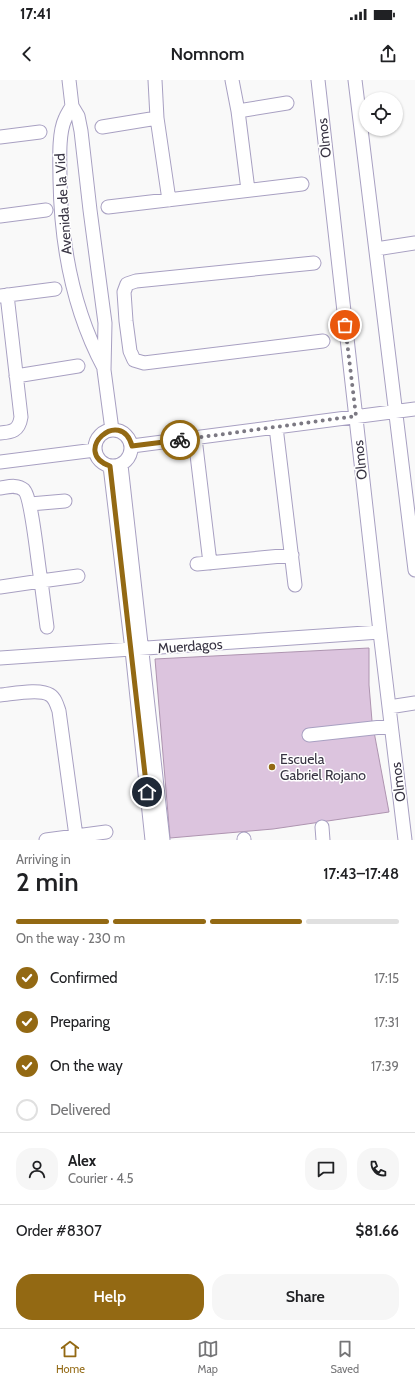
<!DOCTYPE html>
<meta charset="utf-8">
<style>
body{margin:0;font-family:Cabin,sans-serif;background:#f6f6f6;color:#202124;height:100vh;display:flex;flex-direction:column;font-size:15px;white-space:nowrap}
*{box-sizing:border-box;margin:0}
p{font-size:13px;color:#757577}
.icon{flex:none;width:22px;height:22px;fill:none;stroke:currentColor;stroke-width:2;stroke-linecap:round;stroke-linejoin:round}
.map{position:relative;height:760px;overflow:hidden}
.details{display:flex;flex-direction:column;background:#fff;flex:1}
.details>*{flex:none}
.fabs{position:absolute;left:359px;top:12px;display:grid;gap:8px}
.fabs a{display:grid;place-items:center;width:44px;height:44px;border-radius:50%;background:#fff;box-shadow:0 1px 3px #0004;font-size:20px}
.pin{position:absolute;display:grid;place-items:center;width:34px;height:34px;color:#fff;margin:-17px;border:2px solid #fff;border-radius:50%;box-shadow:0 1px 4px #0007}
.courier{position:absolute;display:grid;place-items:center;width:40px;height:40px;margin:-20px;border:3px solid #936913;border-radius:50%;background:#fff;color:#222;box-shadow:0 1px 5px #0007}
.head em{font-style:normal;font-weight:600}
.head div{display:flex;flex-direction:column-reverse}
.head{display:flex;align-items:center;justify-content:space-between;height:68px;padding:0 16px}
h1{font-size:26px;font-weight:600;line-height:30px}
.bar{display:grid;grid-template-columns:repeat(4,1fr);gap:6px 4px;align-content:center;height:48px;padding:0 16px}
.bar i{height:5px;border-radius:3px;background:#e0e0e0}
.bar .current{background:#936913}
.bar p{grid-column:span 4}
.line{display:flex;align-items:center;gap:10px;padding:0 16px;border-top:1px solid #e0e0e0}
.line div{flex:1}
.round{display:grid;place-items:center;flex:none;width:42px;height:42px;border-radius:16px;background:#f6f6f6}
ol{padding:0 16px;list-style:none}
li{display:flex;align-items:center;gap:12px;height:44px}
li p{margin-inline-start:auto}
li .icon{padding:4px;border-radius:50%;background:#936913;color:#fff;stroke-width:4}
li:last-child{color:#757577}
li i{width:22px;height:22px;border:2px solid #e0e0e0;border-radius:50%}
.button{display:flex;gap:8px;margin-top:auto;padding:8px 16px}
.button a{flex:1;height:46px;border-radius:16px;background:#936913;color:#fff;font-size:16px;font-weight:600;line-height:46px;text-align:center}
.button a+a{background:#f6f6f6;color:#202124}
.status{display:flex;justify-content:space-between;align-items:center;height:28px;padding:0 20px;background:#fff;direction:ltr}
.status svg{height:11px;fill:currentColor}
header{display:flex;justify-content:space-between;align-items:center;height:52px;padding:0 16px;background:#fff;font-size:18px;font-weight:600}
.tab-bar{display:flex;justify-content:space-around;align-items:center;height:56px;border-top:1px solid #e0e0e0;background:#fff;font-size:11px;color:#757577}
.tab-bar a{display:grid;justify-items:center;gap:2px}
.tab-bar .current{color:#936913}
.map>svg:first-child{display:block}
.building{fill:#dcc4de;stroke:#ae94b0}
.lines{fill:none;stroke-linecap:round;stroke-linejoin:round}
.minor-casing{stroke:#a8a0c2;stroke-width:15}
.minor{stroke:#fff;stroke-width:13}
.done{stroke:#7c7983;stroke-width:4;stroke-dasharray:0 7.2}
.route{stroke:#936913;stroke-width:5}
.poi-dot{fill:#936913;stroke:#fff;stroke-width:1.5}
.labels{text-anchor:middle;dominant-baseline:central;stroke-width:3;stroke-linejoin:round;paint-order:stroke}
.street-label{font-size:14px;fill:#383443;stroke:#fff}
.poi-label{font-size:14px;fill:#383443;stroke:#fff;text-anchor:start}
</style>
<div class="status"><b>17:41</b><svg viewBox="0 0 49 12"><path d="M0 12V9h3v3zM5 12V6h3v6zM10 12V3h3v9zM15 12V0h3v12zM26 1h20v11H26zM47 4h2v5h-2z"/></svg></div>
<header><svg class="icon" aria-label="back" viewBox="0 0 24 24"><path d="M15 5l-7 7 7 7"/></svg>Nomnom<svg class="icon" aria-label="share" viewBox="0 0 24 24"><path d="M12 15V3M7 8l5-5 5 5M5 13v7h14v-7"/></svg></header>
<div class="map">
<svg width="415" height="760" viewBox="0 0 415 760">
<rect width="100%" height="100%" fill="#f9f9f9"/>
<path class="building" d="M369,568V605L372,641L389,732L273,749L170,758L155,579Z"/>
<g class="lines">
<defs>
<path id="minor" d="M69,0L72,26L78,36L81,51L90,130L105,243L104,290L112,350
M155,0L157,38L169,120
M232,0L238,31L248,110
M318,0L380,552L405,760
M355,0L415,490
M72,26C70,30 67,34 65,39C58,54 60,83 60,100C61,165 73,230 104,288
M238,31L287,23
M102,47L157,38
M0,57L40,52
M108,127L302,104
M0,136L46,130
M376,169L415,163
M314,183L136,201L127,204L124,212L126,241L130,271L134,280L144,283L323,261
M0,216L55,209
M16,296L78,286
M276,347L295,505
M95 368a18 18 0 1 1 36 0a18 18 0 1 1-36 0Z
M0,353C12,352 19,351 21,337L7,215
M195,358L210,483
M132,366L415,329
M0,382L95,370
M121,385L163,760
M110,386L132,570L152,760
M0,408C8,407 17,404 24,410C32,418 38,486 41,501L78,496
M30,424L65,421
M197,484L292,475
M0,507L41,501L47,547
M0,578L380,552
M0,615C12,614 40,608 50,615C55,618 57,625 59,631L76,756
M389,627L415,623
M309,655L391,646
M322,747L323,760
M244,759V760
M46,760L106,752"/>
</defs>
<use href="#minor" class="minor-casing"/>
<use href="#minor" class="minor"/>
</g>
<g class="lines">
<path class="done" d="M180,360L356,336L345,245"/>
<path class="route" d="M147,712L110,386C70,372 121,326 132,366L180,360"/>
</g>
<circle class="poi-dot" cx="272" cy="687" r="4"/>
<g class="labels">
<g class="street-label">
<text transform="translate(324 58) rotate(-96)">Olmos</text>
<text transform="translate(63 124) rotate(-94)">Avenida de la Vid</text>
<text transform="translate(360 380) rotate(-96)">Olmos</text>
<text transform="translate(190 566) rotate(-4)">Muerdagos</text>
<text transform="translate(398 702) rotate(-97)">Olmos</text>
</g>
<g class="poi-label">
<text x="280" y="679">Escuela<tspan x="280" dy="16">Gabriel Rojano</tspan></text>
</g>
</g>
</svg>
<div class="fabs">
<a><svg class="icon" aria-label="locate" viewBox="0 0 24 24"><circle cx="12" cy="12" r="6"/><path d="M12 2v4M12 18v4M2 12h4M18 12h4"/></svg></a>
</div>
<div class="pin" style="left:345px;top:245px;background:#ea580c"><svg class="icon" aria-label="bag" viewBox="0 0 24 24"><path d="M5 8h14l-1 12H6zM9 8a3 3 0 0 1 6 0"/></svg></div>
<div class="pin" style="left:147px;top:712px;background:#1f2937"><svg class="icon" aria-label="home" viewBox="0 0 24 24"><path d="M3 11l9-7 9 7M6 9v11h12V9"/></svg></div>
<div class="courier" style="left:180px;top:360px"><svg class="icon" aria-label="bike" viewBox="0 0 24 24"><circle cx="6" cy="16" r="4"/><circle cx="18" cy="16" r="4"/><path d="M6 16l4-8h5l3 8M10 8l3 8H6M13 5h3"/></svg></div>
</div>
<section class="details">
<div class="head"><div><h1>2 min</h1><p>Arriving in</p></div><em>17:43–17:48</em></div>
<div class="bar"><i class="current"></i><i class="current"></i><i class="current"></i><i></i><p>On the way · 230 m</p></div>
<ol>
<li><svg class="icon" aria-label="check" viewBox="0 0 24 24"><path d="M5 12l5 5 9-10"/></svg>Confirmed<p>17:15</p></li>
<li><svg class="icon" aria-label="check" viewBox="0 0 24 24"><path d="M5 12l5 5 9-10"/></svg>Preparing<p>17:31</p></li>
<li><svg class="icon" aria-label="check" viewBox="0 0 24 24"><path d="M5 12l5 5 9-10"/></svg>On the way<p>17:39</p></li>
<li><i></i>Delivered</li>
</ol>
<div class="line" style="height:72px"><a class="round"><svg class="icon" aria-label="person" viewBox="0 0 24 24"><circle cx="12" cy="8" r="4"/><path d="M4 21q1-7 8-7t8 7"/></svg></a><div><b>Alex</b><p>Courier · 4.5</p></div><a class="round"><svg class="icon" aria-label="chat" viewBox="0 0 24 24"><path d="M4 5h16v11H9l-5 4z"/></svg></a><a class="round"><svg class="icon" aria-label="phone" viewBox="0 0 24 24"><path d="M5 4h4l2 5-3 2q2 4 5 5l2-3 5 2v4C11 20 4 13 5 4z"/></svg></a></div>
<div class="line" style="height:52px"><div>Order #8307</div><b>$81.66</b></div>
<div class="button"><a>Help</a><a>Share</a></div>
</section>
<nav class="tab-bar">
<a class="current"><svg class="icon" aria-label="home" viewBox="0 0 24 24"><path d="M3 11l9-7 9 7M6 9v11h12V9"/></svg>Home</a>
<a><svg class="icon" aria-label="map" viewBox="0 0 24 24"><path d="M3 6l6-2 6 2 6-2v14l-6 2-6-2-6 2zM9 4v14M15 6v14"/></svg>Map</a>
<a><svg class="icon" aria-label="saved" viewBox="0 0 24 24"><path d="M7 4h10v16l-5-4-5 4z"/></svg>Saved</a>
</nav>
